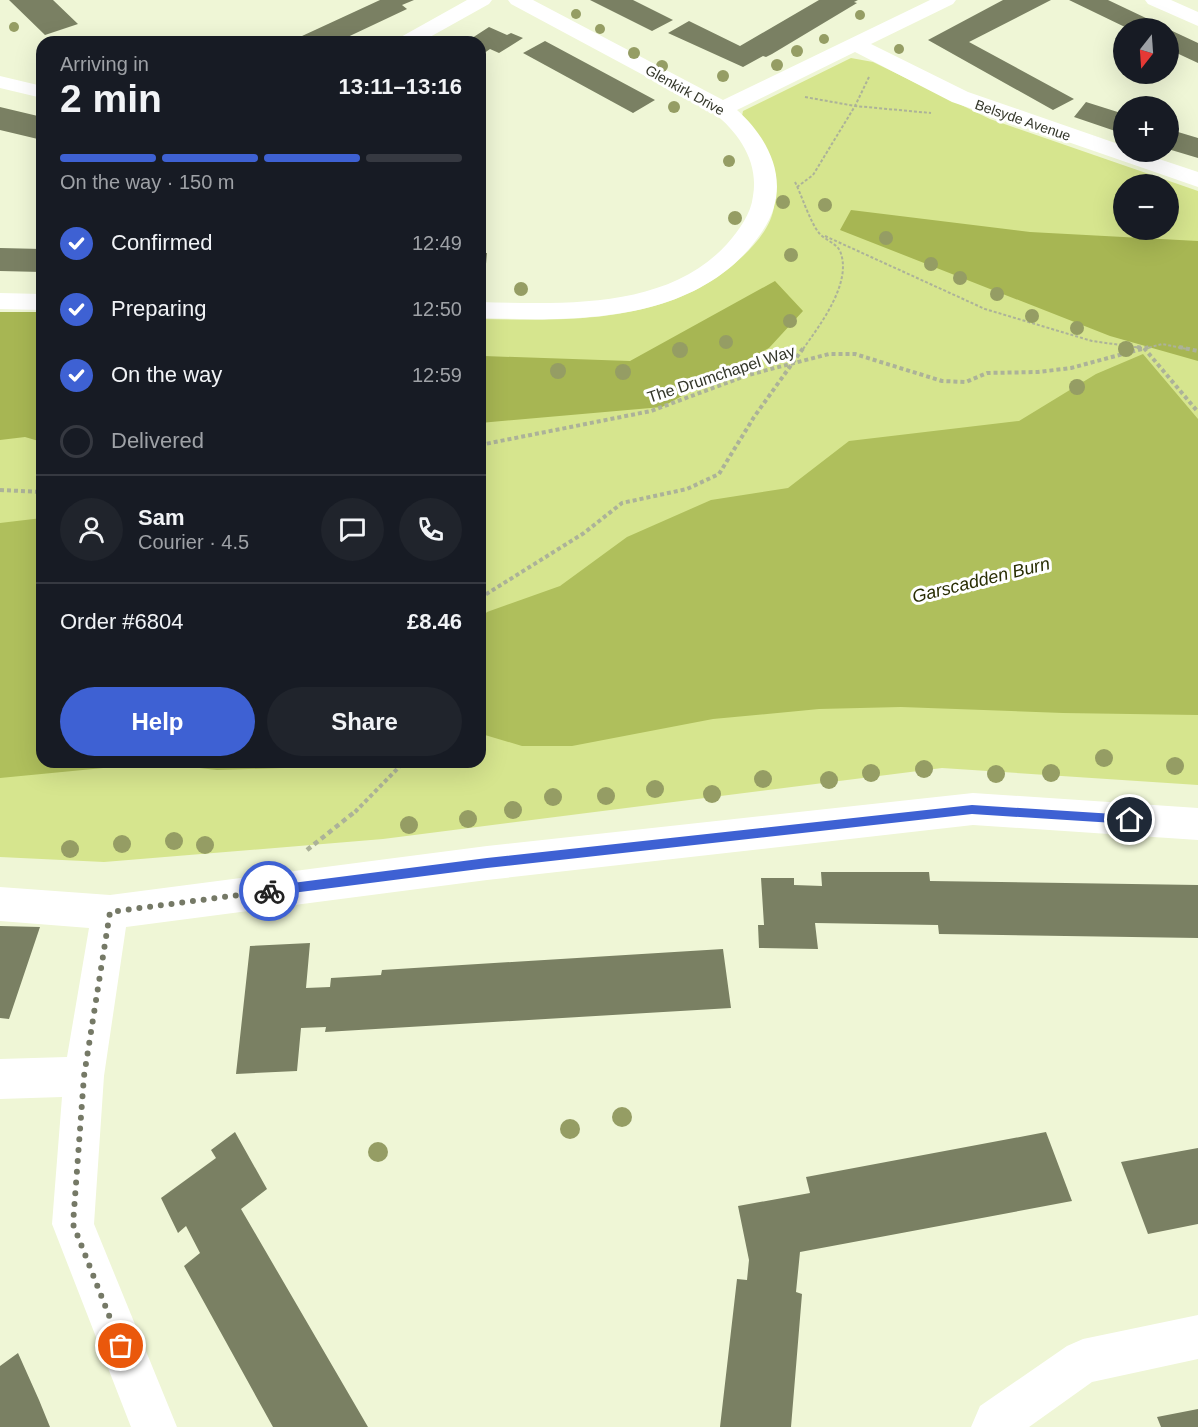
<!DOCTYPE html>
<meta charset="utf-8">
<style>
body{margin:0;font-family:Arial,sans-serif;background:#20242c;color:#f1f3f6;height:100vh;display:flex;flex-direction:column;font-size:22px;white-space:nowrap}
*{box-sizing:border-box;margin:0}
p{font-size:20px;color:#9ea1a6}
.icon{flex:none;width:33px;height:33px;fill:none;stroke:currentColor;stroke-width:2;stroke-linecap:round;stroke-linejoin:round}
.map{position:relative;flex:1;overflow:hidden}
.side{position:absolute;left:36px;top:36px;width:450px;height:732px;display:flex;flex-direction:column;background:#171b24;border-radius:18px;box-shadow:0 6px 24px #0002}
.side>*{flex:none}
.needle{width:39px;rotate:197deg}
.tools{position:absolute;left:1113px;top:18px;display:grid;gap:12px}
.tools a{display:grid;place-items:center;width:66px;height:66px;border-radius:50%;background:#171b24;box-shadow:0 6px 24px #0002;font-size:30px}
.pin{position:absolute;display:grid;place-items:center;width:51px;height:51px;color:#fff;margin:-26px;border:3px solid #fff;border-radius:50%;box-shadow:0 2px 6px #0007}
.courier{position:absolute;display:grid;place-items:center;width:60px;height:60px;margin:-30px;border:4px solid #3e61d3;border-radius:50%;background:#fff;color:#222;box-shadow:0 2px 8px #0007}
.headline em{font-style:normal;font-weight:600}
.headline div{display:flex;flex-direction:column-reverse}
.headline{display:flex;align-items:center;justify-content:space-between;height:102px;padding:0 24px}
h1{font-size:39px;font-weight:600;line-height:45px}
.bar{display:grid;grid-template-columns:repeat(4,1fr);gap:9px 6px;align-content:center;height:72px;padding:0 24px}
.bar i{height:8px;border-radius:4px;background:#363941}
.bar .active{background:#3e61d3}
.bar p{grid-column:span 4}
.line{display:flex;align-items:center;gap:15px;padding:0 24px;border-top:2px solid #363941}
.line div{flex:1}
.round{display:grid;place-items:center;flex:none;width:63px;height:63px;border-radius:32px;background:#20242c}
ol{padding:0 24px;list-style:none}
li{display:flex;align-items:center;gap:18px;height:66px}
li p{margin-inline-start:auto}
li .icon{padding:6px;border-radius:50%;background:#3e61d3;color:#fff;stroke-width:4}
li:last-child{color:#9ea1a6}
li i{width:33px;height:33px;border:3px solid #363941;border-radius:50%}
.primary-button{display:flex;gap:12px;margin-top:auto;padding:12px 24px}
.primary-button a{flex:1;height:69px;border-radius:36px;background:#3e61d3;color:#fff;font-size:24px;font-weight:600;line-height:69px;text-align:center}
.primary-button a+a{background:#20242c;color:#f1f3f6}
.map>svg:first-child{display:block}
.green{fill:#d6e58e;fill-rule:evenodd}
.forest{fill:#a7b653}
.water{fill:#afbf5c}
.building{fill:#7a8063}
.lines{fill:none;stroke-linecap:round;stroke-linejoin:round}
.path-far2{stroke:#acb299;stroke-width:2;stroke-dasharray:3 2;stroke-linecap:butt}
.path-far1{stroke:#acb299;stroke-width:4;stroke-dasharray:4 3;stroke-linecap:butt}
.path{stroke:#acb299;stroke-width:4.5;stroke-dasharray:5 4;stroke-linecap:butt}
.minor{fill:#fff;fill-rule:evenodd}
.tree{fill:#959d64}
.route{fill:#3e61d3}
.done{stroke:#757966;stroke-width:6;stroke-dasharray:0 10.8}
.labels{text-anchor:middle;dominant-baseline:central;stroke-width:6;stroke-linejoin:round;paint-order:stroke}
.far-street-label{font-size:14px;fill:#333629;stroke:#fff}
.street-label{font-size:16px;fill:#333629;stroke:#fff}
.water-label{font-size:18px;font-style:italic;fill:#292e03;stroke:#fff}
</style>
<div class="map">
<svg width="1198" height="1427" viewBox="0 0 1198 1427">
<rect width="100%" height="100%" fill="#eff6d6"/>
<path class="green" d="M851,58L873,62L990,119L1198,191V785L942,768L383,839L104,862L0,857V312H42V762H480V319C571,321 673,324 743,256C756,244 772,225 774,206C775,197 747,130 742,116L743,111ZM1124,184H1168V230H1124Z"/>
<path class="forest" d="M851,210L1030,232L1198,241V361L1110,336L840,230Z
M775,281L803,311L769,348L662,407L480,423V362L484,356L630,361Z
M0,312H42V442L25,437L0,440Z"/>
<path class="water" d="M1143,354L1198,419V715L1063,713L901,707L819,709L713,719L572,746H522L485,735L480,692V620L487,612L560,586L627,537L711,500L788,488L849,441L1019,421L1096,374Z
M42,518V762H310L284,768L217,770L155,763L0,778V523Z"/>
<path class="building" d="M9,0H53L78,24L45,35Z
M380,0H414L402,5L407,9L337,42H289Z
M590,0H633L673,20L652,31Z
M819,0H858L854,2L857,3L772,54L766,57L763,56L743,67L668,33L689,21L740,46Z
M1003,0H1051L969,42L1074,99L1053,110L928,40Z
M1069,0H1108L1167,28H1127Z
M489,27L507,35L511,33L523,38L499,53L490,49L480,56V42H460L466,39L469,40Z
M1168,29L1198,43V63L1168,49Z
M545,41L655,100L633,113L523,53Z
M1086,102L1124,114V134L1074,117Z
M0,107L42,117V140L0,130Z
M1168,129L1198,138V158L1168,149Z
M0,248L42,249V272L0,271Z
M480,253H487L485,275H480Z
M821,872H929L930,881L1198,885V938L939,934L938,925L815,923L818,949L759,948L758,925H764L761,878H794V885L822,886Z
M0,926L40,927L9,1019L0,1018Z
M310,943L306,988L330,987L331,978L381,975L382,970L723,949L731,1008L325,1032L326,1027L301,1028L297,1071L236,1074L250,946Z
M235,1132L267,1189L241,1209L368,1427H273L184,1266L200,1253L186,1226L178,1233L161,1198L216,1158L211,1150Z
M1046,1132L1072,1201L800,1252L796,1292L802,1294L791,1427H720L737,1279L747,1280L749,1260L738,1206L810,1193L806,1177Z
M1198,1148V1224L1148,1234L1121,1162Z
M18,1353L39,1400L50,1427H0V1366Z
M1198,1409V1427H1161L1157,1417Z"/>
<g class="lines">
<path class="path-far2" d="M805,97L855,106L931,113
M795,182C802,196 810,222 819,233C825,240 836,243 840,251C853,282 820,325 803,349
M797,187L813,175L855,106L869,77
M825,236L985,309L1092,341L1142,348
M1144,349L1162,344L1187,349"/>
<path class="path-far1" d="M1137,347L1142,348
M1179,347L1198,351
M1144,348L1198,412
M480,445L651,411L748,375L829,354H855L942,381L966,382L987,373L1038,372L1071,368L1149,347
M0,490L42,492
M480,598L584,533L622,503L687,489L719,474L754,417L804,347
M355,812L404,762"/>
<path class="path" d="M307,850L357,810"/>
<path class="minor" d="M467,0H492L489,4L421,42H396L399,38Z
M508,0H533L723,100L930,0H956L953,4L871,44L968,92L1124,146V152H1138L1198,172V187L952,102L855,52L737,110C764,134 785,170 774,207C770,222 759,237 749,249C683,324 571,321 480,318V302C562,304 667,310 727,244C739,230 751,214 753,196C759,162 739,133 714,113L511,4Z
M1145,0H1171L1198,12V26L1148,4Z
M0,76L42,86V98L0,88Z
M0,293L42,294V310L0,309Z
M973,793L1198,808V840L973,825L487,880L126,927L104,1076L94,1224L177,1427H131L52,1224L62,1097L0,1099V1059L67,1057L89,928L0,921V887L110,895L487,846Z
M1198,1315V1359L1092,1382L1029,1427H971L980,1406L1067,1346L1083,1339Z"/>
</g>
<g class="tree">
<circle cx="576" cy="14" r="5"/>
<circle cx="860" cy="15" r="5"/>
<circle cx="14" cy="27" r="5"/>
<circle cx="600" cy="29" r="5"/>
<circle cx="824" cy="39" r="5"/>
<circle cx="899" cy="49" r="5"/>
<circle cx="797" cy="51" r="6"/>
<circle cx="634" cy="53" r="6"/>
<circle cx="777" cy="65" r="6"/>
<circle cx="662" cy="66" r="6"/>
<circle cx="723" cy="76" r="6"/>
<circle cx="674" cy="107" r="6"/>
<circle cx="729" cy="161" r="6"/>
<circle cx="783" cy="202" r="7"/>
<circle cx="825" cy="205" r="7"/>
<circle cx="735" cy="218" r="7"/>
<circle cx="886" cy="238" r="7"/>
<circle cx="791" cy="255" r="7"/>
<circle cx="931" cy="264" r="7"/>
<circle cx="960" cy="278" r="7"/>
<circle cx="521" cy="289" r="7"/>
<circle cx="997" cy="294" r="7"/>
<circle cx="1032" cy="316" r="7"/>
<circle cx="790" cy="321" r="7"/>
<circle cx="1077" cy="328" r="7"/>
<circle cx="726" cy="342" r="7"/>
<circle cx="1126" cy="349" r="8"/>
<circle cx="680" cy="350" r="8"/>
<circle cx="558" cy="371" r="8"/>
<circle cx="623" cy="372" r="8"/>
<circle cx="1077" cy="387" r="8"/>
<circle cx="1104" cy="758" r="9"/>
<circle cx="1175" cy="766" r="9"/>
<circle cx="924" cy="769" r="9"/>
<circle cx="871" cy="773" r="9"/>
<circle cx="1051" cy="773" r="9"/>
<circle cx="996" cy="774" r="9"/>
<circle cx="763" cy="779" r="9"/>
<circle cx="829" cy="780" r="9"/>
<circle cx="655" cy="789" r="9"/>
<circle cx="712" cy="794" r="9"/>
<circle cx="606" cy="796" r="9"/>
<circle cx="553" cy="797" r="9"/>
<circle cx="513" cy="810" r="9"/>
<circle cx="468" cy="819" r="9"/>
<circle cx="409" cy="825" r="9"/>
<circle cx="174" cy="841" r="9"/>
<circle cx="122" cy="844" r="9"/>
<circle cx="205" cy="845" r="9"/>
<circle cx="70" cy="849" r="9"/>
<circle cx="622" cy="1117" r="10"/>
<circle cx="570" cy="1129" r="10"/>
<circle cx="378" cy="1152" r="10"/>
</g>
<path class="route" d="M972,805L1130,815L1136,820L1130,824L972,814L487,868L269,896L263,891L269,886L487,858Z"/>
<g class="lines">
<path class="done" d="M121,1346L73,1224L84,1076L110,912L269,891"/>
</g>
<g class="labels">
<g class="far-street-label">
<text transform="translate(685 90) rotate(29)">Glenkirk Drive</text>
<text transform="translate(1023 120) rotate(19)">Belsyde Avenue</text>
</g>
<g class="street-label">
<text transform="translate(721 374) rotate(-18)">The Drumchapel Way</text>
</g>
<g class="water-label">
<text transform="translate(981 580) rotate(-14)">Garscadden Burn</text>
</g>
</g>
</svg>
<div class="tools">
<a><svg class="needle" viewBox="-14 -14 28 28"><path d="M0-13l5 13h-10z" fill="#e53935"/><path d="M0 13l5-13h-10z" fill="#9ea1a6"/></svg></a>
<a>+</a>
<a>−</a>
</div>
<div class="pin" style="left:121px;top:1346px;background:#ea580c"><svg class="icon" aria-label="bag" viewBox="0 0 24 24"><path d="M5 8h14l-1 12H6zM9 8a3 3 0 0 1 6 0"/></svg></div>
<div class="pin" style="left:1130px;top:820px;background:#1f2937"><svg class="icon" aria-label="home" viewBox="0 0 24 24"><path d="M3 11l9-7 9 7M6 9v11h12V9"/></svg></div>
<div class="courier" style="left:269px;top:891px"><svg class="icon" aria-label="bike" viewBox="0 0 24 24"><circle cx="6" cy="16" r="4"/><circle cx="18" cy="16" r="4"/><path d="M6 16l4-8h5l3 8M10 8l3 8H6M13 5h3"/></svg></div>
<section class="side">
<div class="headline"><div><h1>2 min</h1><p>Arriving in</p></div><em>13:11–13:16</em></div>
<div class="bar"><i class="active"></i><i class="active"></i><i class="active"></i><i></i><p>On the way · 150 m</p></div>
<ol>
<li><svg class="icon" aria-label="check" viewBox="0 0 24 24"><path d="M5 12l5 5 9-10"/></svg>Confirmed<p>12:49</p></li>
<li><svg class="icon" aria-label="check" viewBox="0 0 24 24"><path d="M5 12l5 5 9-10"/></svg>Preparing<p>12:50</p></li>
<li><svg class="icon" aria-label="check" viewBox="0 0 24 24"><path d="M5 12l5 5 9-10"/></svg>On the way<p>12:59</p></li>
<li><i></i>Delivered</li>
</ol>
<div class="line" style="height:108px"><a class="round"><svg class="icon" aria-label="person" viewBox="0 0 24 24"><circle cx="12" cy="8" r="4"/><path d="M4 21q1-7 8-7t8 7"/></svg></a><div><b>Sam</b><p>Courier · 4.5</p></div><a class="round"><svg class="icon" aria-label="chat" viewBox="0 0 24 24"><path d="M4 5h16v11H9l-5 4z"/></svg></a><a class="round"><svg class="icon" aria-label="phone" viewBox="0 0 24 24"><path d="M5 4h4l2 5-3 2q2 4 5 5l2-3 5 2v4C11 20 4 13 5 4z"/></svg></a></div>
<div class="line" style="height:78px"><div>Order #6804</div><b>£8.46</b></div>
<div class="primary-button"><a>Help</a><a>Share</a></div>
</section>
</div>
